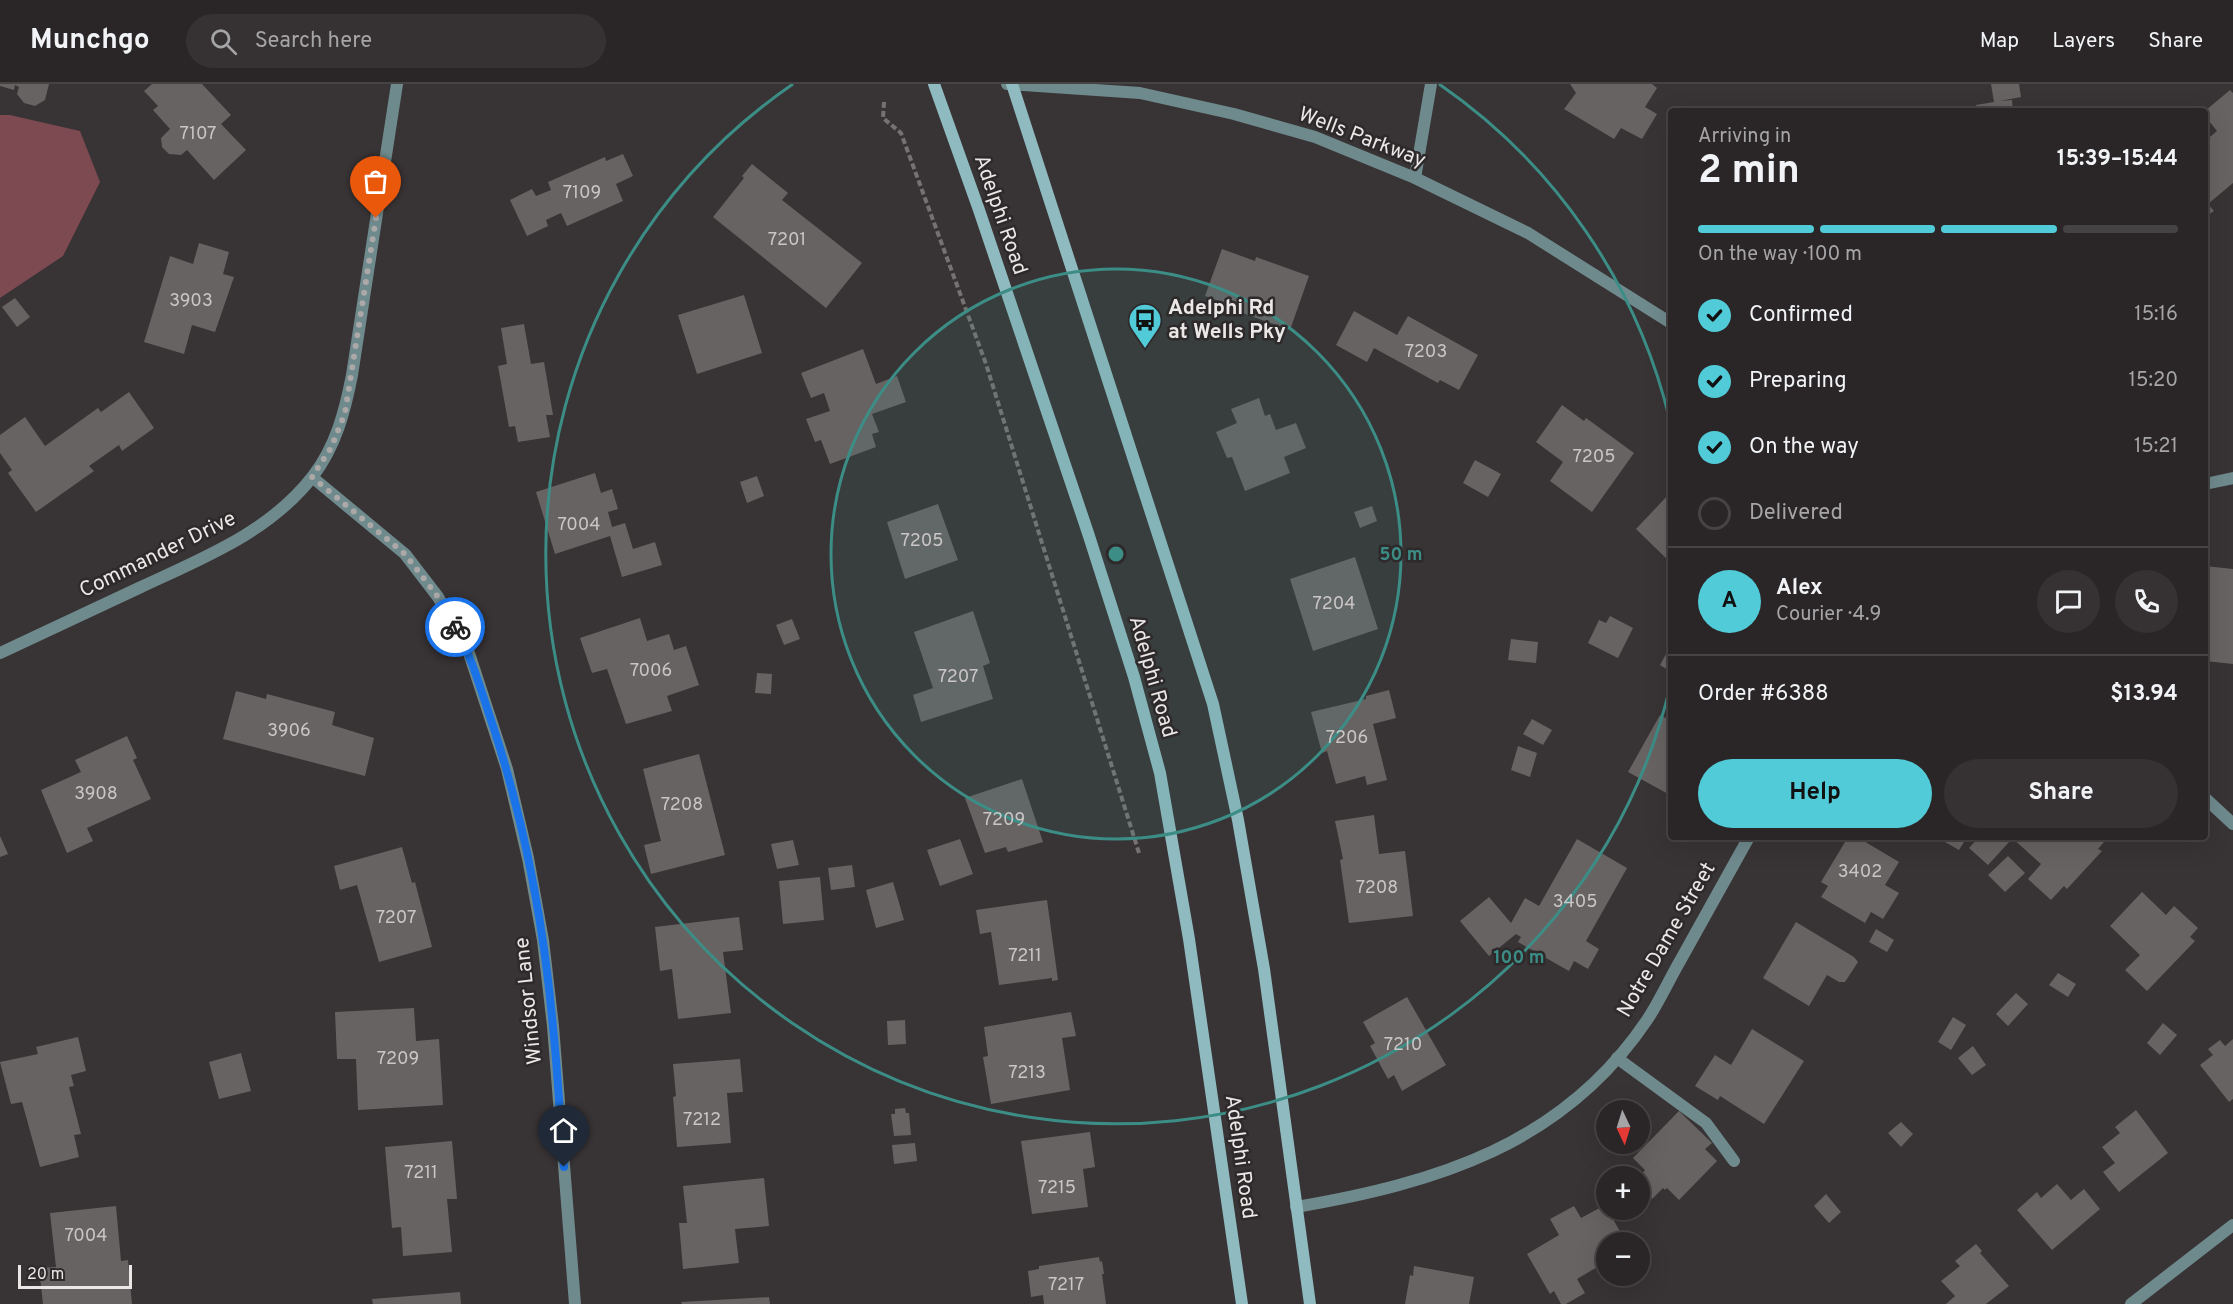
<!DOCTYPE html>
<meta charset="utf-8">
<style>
body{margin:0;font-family:Overpass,sans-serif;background:#363233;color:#f1f3f6;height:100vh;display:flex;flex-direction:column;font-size:22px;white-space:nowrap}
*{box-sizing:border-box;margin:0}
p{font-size:20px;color:#a5a5a7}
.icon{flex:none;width:33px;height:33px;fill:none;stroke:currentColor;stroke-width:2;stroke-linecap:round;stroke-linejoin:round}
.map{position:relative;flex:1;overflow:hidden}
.panel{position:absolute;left:1668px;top:24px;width:540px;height:732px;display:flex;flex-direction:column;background:#2a2627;border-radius:6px;box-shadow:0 6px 24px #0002,0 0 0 2px #464344}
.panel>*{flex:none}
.needle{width:39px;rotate:176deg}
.buttons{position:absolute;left:1596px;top:1016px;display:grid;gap:12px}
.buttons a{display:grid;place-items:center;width:54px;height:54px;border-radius:50%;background:#2a2627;box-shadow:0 6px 24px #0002,0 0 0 2px #464344;font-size:30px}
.scale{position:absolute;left:18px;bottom:15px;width:114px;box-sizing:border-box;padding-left:6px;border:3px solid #eae7e7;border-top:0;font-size:16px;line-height:21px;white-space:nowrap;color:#eae7e7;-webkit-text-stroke:4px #2e292a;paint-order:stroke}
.pin{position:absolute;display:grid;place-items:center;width:51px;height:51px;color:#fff;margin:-62px -26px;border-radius:50% 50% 50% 0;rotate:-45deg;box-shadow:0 0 6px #0007}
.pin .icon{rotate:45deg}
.courier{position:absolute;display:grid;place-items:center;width:60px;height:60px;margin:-30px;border:4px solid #1a73e8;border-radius:50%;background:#fff;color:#222;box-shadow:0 2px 8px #0007}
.summary em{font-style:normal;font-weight:700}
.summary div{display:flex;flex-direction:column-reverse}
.summary{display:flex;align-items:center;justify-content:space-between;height:102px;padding:0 30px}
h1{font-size:39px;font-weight:700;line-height:45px}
.bar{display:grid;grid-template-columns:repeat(4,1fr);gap:9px 6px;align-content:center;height:72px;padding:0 30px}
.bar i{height:8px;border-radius:4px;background:#464344}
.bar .selected{background:#52cbd8}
.bar p{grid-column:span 4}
.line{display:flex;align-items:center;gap:15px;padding:0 30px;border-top:2px solid #464344}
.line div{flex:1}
.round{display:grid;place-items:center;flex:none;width:63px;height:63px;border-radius:32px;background:#363233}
ol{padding:0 30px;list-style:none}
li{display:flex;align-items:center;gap:18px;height:66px}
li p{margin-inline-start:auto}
li .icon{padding:6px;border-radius:50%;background:#52cbd8;color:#111;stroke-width:4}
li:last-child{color:#a5a5a7}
li i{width:33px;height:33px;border:3px solid #464344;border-radius:50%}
.cta{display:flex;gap:12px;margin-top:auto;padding:12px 30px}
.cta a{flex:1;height:69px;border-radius:36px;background:#52cbd8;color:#111;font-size:24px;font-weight:700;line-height:69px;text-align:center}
.cta a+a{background:#363233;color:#f1f3f6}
header{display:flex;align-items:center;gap:36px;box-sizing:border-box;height:84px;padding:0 30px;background:#2a2627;border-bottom:2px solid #464344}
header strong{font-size:28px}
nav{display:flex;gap:33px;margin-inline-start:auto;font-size:21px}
.search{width:420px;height:54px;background:#363233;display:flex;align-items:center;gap:15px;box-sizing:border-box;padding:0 21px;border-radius:33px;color:#a5a5a7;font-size:22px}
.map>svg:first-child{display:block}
.forest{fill:#7c4a50}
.building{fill:#686363}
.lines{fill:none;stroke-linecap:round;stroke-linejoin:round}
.path{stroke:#767272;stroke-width:4;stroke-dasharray:6 3;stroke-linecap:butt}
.lane{stroke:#6f8a8d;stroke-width:12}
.street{stroke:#6f8a8d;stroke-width:12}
.secondary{stroke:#8fbabf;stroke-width:12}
.done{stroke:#aca8a8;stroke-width:6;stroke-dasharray:0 10.8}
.route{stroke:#1a73e8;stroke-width:8}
.ring{fill:none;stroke:#3b8d86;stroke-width:3}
.labels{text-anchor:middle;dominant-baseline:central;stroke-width:5;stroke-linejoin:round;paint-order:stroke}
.number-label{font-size:18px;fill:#cac6c6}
.street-label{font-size:21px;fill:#eae7e7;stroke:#2e292a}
.poi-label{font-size:21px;font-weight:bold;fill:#eae7e7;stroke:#2e292a;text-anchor:start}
.centre{fill:#3b8d86;stroke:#2e292a;stroke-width:3}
.ring-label{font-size:18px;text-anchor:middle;font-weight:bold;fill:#3b8d86;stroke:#2e292a;stroke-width:5;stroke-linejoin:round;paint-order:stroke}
</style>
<header>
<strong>Munchgo</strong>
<div class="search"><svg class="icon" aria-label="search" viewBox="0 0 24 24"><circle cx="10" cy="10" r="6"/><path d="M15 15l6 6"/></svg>Search here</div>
<nav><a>Map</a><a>Layers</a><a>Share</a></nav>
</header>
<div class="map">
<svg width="2233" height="1220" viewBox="0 0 2233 1220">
<rect width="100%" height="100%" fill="#383334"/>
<path class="forest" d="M0,31H10L80,47L100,98L63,172L0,214Z"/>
<path class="building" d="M0,0H49L45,16L35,22L24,19L17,10L19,3L15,1L14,6L0,2Z
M152,0H202L231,31L221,40L246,66L214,96L187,66L181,71L169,70L162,63L161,54L170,45L153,26L158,22L144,7Z
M1570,0H1652L1657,4L1645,23L1657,30L1642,55L1621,44L1614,55L1564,25L1576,9Z
M1991,0H2019L2021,13L2000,17L2012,16L2013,27H1977L1976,21L1994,18Z
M2230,6L2233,9V99L2208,120L2214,127L2205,133V57L2217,47L2205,32V27Z
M623,70L633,92L616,100L623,117L567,142L561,129L546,136L548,142L527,152L510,116L532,105L536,112L551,106L548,98L605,73L606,77Z
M752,80L788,109L782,116L862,179L826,224L713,133L744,94L742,92Z
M199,159L229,168L223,190L234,193L215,248L192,241L184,270L144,258L170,172L193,180Z
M1222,165L1255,177L1256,173L1309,192L1290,246L1237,227L1239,224L1205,212Z
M744,211L762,269L697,290L678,231Z
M15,214L30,233L17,243L2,223Z
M1354,227L1397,251L1408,232L1478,271L1459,306L1440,296L1438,299L1374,264L1367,278L1336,261Z
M524,240L531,280L544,278L553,331H546L550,353L518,358L515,342L509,343L498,282L507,280L501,244Z
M863,265L876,300L897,292L906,318L872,330L879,348L872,350L876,363L830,380L821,356L815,358L806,335L830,327L824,309L811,314L801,289Z
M129,308L154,344L122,367L119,361L89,382L94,387L36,428L8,389L12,386L0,369V351L25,333L45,362L98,324L101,328Z
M1259,314L1265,332L1270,330L1276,346L1296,339L1306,364L1284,373L1290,389L1245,407L1232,373L1227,374L1216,348L1237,339L1231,325Z
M1562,321L1584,337L1586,334L1634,369L1592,428L1550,397L1563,378L1536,358Z
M1475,376L1501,390L1488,413L1463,399Z
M595,389L601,409L612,405L618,425L608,428L612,443L625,439L633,465L655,458L662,481L622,493L610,452L555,470L536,408Z
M757,392L764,412L747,419L740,398Z
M1671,408V479L1636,445Z
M938,420L958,476L905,495L887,438Z
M1372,422L1377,437L1360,444L1354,428Z
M1355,473L1378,545L1313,567L1290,495Z
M2205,482L2233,485V580L2205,577Z
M973,527L990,579L983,582L993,615L921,638L913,611L933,604L914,548Z
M1610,532L1633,544L1618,574L1588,559L1599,536L1606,539Z
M640,534L647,557L669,550L674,566L686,562L699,601L667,612L672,627L626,640L607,585L592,589L580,554Z
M792,535L800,555L784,561L776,541Z
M1511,555L1538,558L1536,579L1508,576Z
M1671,561V588L1660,581Z
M757,589L772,590L771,610L755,609Z
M1389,606L1396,634L1373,640L1387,696L1367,701L1365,692L1336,700L1327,667L1322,669L1311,628L1366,615V612Z
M236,607L266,615L267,610L335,628L332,641L374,654L365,692L223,655Z
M1660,631L1671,637L1670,711L1628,688Z
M1532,635L1552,646L1543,661L1523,650Z
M127,652L137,674L133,676L151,715L87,744L93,757L67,769L41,706L81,688L75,676Z
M1518,662L1537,669L1530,693L1511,686Z
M699,670L725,771L651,790L644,761L661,757L643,685Z
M1022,695L1043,758L1008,768L1006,763L985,769L965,714Z
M1374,731L1379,770L1405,767L1413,832L1349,839L1340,776L1343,775L1335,737Z
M0,752L8,770L0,773Z
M1848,753H1857L1899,778L1885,801L1899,809L1883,835L1871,828L1865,839L1821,813L1828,802L1821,798Z
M1947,753H1967L1959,766L1945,758Z
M1979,753H2007L2011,756L1988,781L1969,764Z
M2011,753H2099L2104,758L2098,765L2102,767L2067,805L2064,802L2051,816L2028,795L2041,780Z
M960,755L973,790L940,802L927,766Z
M1577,755L1627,784L1586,857L1599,865L1588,885L1574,877L1569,887L1518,858L1521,853L1516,850L1489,872L1460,837L1489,813L1511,839L1525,814L1539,822Z
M793,756L799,781L777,785L771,760Z
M402,763L412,799L415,798L432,863L379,878L357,801L340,806L334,782Z
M2008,772L2025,789L2005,808L1988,791Z
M852,781L855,803L831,806L828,784Z
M820,793L824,836L783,840L779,797Z
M893,798L904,836L876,844L866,806Z
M2142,808L2166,831L2174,822L2198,844L2190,853L2195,857L2147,907L2125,886L2140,871L2110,842Z
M1047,816L1058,896L1052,897V894L999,901L991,848L980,850L976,826Z
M739,833L743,866L723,868L731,929L678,935L672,885L660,887L655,843Z
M1796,838L1854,873L1858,878L1845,898H1839L1827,891L1809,922L1763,894Z
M1876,845L1894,856L1887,868L1869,858Z
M2058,889L2076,900L2068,913L2049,901Z
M2016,909L2028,920L2008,942L1996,930Z
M1407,913L1446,981L1402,1007L1394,991L1388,995L1370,962L1375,959L1363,938Z
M414,924L416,957L439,955L443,1021L358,1026L356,975H337L335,928Z
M1071,928L1076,952L1062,954L1070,1006L991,1020L983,973L988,972L984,943Z
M1953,933L1966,941L1951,966L1938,958Z
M905,936L906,960L888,961L887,937Z
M2163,939L2177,951L2160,971L2147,959Z
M1752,945L1804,977L1764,1040L1720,1012L1718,1016L1695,1002L1715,971L1731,981Z
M78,953L86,987L71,991L74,1002L69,1003L81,1050L74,1051L79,1073L40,1083L22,1018L11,1020L0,978L38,970L36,963Z
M2233,955V1015L2229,1018L2200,981L2213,971L2208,965L2220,956L2225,962Z
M1973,962L1986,981L1972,991L1958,974Z
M241,969L251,1007L219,1015L209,978Z
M740,975L743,1008L727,1009L731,1059L677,1063L673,1013L676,1012L673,980Z
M905,1024L906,1029H909L911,1051L894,1052L891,1030H895V1025Z
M2136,1026L2168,1069L2119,1108L2103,1088L2115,1079L2102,1063L2120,1049L2115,1043Z
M1679,1027L1712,1059L1705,1065L1717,1077L1679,1116L1667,1104L1665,1106L1663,1104L1652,1115L1640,1103V1092L1645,1086L1633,1074Z
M1901,1038L1913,1050L1901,1063L1888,1049Z
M1090,1048L1095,1083L1083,1085L1088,1123L1032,1130L1021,1057Z
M452,1057L457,1115H447L452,1168L403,1172L401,1143L392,1144L385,1063Z
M915,1059L917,1077L894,1080L892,1061Z
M764,1094L769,1142L735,1145L739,1179L683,1185L679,1139H687L683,1102Z
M2057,1100L2071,1116L2084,1105L2100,1125L2052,1166L2017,1126L2037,1108L2041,1114Z
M1826,1110L1841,1128L1829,1139L1814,1122Z
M1605,1121L1626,1158H1606V1170L1601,1173L1604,1179L1577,1195L1585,1209L1566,1220H1561L1554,1207L1550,1210L1527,1170L1559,1151L1550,1135L1574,1122L1581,1134Z
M116,1122L121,1177L128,1176L132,1220H43L39,1184L56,1183L50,1129Z
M1976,1160L1982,1167L1980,1169L2009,1202L1986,1220H1946L1955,1212L1941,1197L1960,1182L1955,1177Z
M1099,1173L1100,1178L1102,1177L1104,1190H1102L1106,1220H1044L1043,1211L1031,1213L1028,1187L1039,1185V1182Z
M1414,1182L1474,1193L1469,1220H1405L1410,1191L1413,1192Z
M460,1208L461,1220H373L372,1215Z
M769,1213L770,1220H682L681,1218Z"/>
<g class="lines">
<path class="path" d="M884,18L883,34L901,49L986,280L1139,769"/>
<path class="lane" d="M1617,974L1706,1039L1734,1077"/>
<path class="street" d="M1007,0L1140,9L1234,30L1315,53L1415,94L1528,149L1671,239
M1415,94L1431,0
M312,393L405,470L438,513L468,566L507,685L528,774L543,856L553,942L575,1220
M2205,400L2233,394
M0,569C47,547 94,525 141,503C203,474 270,448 313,392C336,362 345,327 352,291L397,0
M2205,714L2233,740
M1296,1123C1436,1099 1563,1061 1647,936C1659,918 1669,896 1680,877C1703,835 1726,794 1749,753
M2131,1220L2233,1141"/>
<path class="secondary" d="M934,0L979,126L1088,449L1134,593L1160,689L1189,855L1242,1220
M1012,0L1213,620L1238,736L1264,885L1310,1220"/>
</g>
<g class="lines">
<path class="done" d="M376,134L345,329L331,364L312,393L405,470L438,513L455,543"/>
<path class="route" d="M455,543C473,575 482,610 494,645C525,741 544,842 553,943C558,990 560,1037 564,1083"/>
</g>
<circle cx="1116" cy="470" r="285" fill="#3b8d86" fill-opacity=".12"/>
<g class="ring">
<circle cx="1116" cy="470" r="285"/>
<path d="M1670 603A570 570 0 1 1 793 0M1439 0A570 570 0 0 1 1670 337"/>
</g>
<defs>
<symbol id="bus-pin" viewBox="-11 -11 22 30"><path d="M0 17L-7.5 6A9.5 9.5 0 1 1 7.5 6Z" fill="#52cbd8" stroke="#2e292a"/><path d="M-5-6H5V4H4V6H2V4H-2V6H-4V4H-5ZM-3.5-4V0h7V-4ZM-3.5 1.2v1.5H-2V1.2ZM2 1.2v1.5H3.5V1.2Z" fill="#111"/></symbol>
</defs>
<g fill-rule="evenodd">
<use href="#bus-pin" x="1126" y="217" width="38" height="52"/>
</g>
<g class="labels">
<g class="number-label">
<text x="198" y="50">7107</text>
<text x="582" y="109">7109</text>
<text x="787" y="156">7201</text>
<text x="191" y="217">3903</text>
<text x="1426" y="268">7203</text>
<text x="1594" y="373">7205</text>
<text x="579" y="441">7004</text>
<text x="922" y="457">7205</text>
<text x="1334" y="520">7204</text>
<text x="651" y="587">7006</text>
<text x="958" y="593">7207</text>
<text x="289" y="647">3906</text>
<text x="1347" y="654">7206</text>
<text x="96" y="710">3908</text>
<text x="682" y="721">7208</text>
<text x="1004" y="736">7209</text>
<text x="1860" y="788">3402</text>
<text x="1377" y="804">7208</text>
<text x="1575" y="818">3405</text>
<text x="396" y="834">7207</text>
<text x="1025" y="872">7211</text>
<text x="1403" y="961">7210</text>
<text x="398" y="975">7209</text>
<text x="1027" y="989">7213</text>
<text x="702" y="1036">7212</text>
<text x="421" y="1089">7211</text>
<text x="1057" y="1104">7215</text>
<text x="86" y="1152">7004</text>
<text x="1066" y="1201">7217</text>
</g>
<g class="street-label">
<text transform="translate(1362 54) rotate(21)">Wells Parkway</text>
<text transform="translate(1000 131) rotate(71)">Adelphi Road</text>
<text transform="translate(158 471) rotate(-26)">Commander Drive</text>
<text transform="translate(1152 593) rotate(74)">Adelphi Road</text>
<text transform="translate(1667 856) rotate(-60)">Notre Dame Street</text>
<text transform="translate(529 917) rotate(-96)">Windsor Lane</text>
<text transform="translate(1240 1073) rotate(82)">Adelphi Road</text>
</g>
<g class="poi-label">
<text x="1168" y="224">Adelphi Rd<tspan x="1168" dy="24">at Wells Pky</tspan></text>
</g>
</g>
<circle cx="1116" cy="470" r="9" class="centre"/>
<g class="ring-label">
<text x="1401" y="476">50 m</text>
<text x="1519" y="879">100 m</text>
</g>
</svg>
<div class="buttons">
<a><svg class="needle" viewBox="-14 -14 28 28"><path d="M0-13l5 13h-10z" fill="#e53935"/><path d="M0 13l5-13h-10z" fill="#a5a5a7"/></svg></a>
<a>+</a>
<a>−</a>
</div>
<div class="scale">20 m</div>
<div class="pin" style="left:376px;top:134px;background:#ea580c"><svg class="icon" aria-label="bag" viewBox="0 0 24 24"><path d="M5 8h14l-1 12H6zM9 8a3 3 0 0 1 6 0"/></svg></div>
<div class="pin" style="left:564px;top:1083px;background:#1f2937"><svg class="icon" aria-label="home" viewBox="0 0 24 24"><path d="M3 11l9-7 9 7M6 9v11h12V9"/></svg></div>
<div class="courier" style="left:455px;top:543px"><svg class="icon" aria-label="bike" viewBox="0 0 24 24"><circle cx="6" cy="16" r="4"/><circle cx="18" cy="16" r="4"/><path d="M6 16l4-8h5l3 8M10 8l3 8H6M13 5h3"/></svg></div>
<section class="panel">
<div class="summary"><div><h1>2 min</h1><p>Arriving in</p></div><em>15:39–15:44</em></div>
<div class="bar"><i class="selected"></i><i class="selected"></i><i class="selected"></i><i></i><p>On the way · 100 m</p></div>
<ol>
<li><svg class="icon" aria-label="check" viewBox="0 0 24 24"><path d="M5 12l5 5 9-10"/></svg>Confirmed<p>15:16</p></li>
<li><svg class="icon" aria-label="check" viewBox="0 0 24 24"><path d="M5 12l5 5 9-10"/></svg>Preparing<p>15:20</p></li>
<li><svg class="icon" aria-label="check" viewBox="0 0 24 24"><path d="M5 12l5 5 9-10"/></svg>On the way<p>15:21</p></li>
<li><i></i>Delivered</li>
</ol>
<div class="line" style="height:108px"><b class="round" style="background:#52cbd8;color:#111">A</b><div><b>Alex</b><p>Courier · 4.9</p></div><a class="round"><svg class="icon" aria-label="chat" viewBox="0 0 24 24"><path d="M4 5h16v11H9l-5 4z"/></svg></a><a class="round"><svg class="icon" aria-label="phone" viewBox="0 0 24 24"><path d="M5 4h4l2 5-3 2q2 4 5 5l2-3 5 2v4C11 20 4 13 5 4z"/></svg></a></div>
<div class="line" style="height:78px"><div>Order #6388</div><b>$13.94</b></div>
<div class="cta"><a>Help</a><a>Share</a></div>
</section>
</div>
